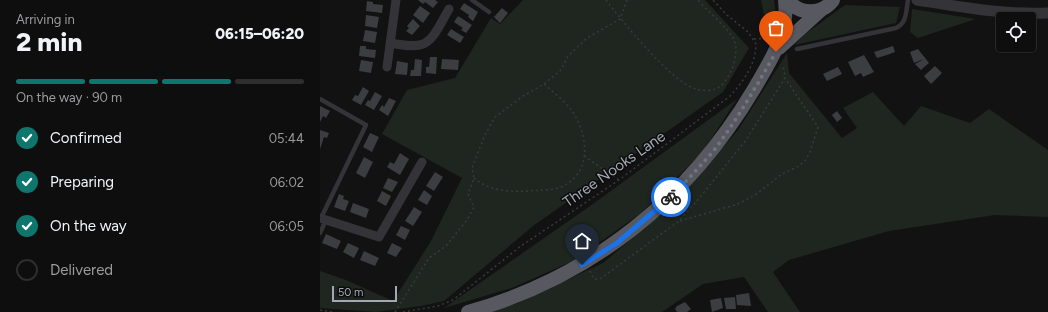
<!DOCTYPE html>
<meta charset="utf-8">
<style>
body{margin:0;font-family:Figtree,sans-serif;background:#171717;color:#f1f3f6;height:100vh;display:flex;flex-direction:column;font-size:15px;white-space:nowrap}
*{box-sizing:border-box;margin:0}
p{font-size:13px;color:#9b9c9e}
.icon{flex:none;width:22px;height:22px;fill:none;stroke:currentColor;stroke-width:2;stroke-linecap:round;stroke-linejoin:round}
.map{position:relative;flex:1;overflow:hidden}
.side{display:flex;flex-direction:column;background:#0e0e0e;width:320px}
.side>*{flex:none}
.controls{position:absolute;left:676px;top:12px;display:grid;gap:8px}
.controls a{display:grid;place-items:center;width:40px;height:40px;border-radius:4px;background:#0e0e0e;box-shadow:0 1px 3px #0004,0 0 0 1px #2e2e2e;font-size:20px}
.scale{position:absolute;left:12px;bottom:10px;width:65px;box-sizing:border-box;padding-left:4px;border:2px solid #a3a8b4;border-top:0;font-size:11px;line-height:14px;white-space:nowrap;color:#a3a8b4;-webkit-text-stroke:3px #0d0d0e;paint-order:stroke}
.pin{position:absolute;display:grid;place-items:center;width:34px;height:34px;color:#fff;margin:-41px -17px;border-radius:50% 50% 50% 0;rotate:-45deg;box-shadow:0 0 4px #0007}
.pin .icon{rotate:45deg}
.courier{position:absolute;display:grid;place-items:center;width:40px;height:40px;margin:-20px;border:3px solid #1a73e8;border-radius:50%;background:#fff;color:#222;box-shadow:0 1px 5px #0007}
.overview em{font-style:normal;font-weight:800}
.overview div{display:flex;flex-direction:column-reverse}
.overview{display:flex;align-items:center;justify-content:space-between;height:68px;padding:0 16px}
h1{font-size:26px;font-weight:800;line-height:30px}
.bar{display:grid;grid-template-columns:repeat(4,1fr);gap:6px 4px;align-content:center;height:48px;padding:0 16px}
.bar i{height:5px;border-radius:3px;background:#2e2e2e}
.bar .on{background:#0f766e}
.bar p{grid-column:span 4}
ol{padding:0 16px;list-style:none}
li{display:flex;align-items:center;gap:12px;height:44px}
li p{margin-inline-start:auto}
li .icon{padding:4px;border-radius:50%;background:#0f766e;color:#fff;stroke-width:4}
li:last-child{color:#9b9c9e}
li i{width:22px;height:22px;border:2px solid #2e2e2e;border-radius:50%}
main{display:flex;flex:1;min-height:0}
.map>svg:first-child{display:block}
.green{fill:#1e261f}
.building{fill:#3c3d40}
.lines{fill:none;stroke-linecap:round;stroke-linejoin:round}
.path{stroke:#393a3f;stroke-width:1.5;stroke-dasharray:2 3;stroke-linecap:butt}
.service{stroke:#333338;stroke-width:4.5}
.minor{stroke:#333338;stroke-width:9}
.tertiary{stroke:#333338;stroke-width:11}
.trunk{stroke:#575860;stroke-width:14}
.done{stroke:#70747c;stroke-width:4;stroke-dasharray:0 7.2}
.route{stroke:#1a73e8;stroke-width:5}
.labels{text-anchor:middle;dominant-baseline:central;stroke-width:3;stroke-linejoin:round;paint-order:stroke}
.street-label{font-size:15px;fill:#a3a8b4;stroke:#0d0d0e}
</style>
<main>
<section class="side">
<div class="overview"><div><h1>2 min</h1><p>Arriving in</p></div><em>06:15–06:20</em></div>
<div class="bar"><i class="on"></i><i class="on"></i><i class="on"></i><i></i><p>On the way · 90 m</p></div>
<ol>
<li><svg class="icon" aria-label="check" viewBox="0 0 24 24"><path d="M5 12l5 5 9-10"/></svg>Confirmed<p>05:44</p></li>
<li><svg class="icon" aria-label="check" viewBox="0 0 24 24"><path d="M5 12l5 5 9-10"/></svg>Preparing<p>06:02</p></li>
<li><svg class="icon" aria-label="check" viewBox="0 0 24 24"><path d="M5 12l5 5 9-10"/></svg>On the way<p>06:05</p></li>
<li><i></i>Delivered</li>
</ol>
</section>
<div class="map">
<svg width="728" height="312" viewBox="0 0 728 312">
<rect width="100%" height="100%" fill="#121213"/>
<path class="green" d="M203,0H385L429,48L403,92L213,226L124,301L101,306L56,312L0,308V271L26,280L73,301L111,241L142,178L62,134L87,90L135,78L171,18L180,24Z
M441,0H454L457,24L448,34Z
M525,5L580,7L576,23L474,45L485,34Z
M592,9L656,19L598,38L590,32Z
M467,53L469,73L522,138L537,128L523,108L553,92L584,126L601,106L650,123L669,109L728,150V217L675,215L569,231L469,260L453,272L480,312H448L424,277L383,284L342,312H168L195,304L283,263L354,203L418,130Z
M417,99L382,153L321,213L255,260L192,288L124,308L270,206Z"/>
<path class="building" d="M98,0H115L118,2L113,8L105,2L103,4Z
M47,1L53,2V4L63,5L62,13L46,11Z
M144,3L158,12L153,21L148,17L149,15L140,9Z
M100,6L110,13L103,23L93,15Z
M182,8L188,13L180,23L174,17Z
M46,15L59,17L57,28L45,26Z
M138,16L152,25L146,33L141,30L143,28L134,22Z
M93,19L100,26L92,35L86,31L89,28L87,26Z
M131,29L144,37L140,43L127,35Z
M45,30L57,32L55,43L43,41Z
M40,46H46V49L56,50L55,58L39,56Z
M573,46L575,52L567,55L557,58L554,52Z
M598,49L609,63L601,70L595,64L604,59L594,63L590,52Z
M544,55L554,72L543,77L541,73L535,76L528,62Z
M110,57H117L116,74L106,73V67H109Z
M95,59L102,60L101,76H90L91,70H94Z
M122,59L139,60L138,70L121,69Z
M41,60L53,62L51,73L39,71Z
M77,61L88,63L87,75L75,74Z
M615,66L622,73L611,84L604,76Z
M518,67L522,74L507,81L503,74Z
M43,87L49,91L41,105L32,100L35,95L38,96Z
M55,92L62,96L54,110L45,105L48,100L50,101Z
M69,98L76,101L68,116L59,110L62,105L64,107Z
M0,106L10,111L6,118L3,116L0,122Z
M517,111L522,118L517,122L512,115Z
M0,130L9,133L7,138L4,137L0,149Z
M50,133L59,137L52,152L43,147Z
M80,153L89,159L80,175L67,167L70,162L74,164Z
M44,157L53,162L45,178L36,173Z
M115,172L123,177L114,191L106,186Z
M68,178L78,182L72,192L63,188Z
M104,190L112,196L107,205L98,200Z
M62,191L71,196L66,206L57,201Z
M19,194L24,196L23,199L29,201L25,211L14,207Z
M33,203L49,209L46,218L30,212Z
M94,207L102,212L93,226L85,221Z
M81,226L90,230L85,240L76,235Z
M6,234L21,241L17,249L2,243Z
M28,243L39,248L34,258L23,252Z
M72,243L82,248L76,257L67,253Z
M44,251L59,258L55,266L40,260Z
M429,293L431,306L417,305L416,295Z
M415,297L416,309H406L404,298Z
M401,298L403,308L392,312L390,300Z
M365,302L371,309L367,312H357L355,309L357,306Z"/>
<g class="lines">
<path class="path" d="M286,0C302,21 350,80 373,88C382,91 392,92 399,87C411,79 420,53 414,40C410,30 386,10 378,0
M434,39L448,38
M264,156L299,180
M154,178C169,191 189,192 209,191C220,190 234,191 245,185C274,169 267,129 249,107C242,99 232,91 224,84
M360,221L418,204L435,195L462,174L477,167L485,161L490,152L498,127L465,78
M270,271L274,279H280L359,221L377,201L426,140L465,78L464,69L461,66
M0,310L13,312
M75,312L109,258L126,246L147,220L154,207L148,194L154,178L152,168L164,137L175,117L203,96L224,84L241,70L248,56L267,38L300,19L307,0
M83,312L118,306L133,300L201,246L299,180L410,96C423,82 436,64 436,44L428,32L407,15L393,0"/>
<path class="service" d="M152,0L169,12
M477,49L576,28C587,23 586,11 588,0
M0,99L46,125L1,218
M0,233L6,220"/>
<path class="minor" d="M70,43C111,51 110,42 129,9
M67,67L76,0
M0,218L59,237L102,162"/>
<path class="tertiary" d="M597,0C641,7 684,15 728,13"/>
<path class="trunk" d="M468,0C479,15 502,15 513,0
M459,48L502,9
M148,312C272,277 368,200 434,89C450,61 469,34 465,0"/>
</g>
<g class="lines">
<path class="done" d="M351,197C366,181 381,166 395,149C418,118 437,85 456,52"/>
<path class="route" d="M262,265L297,243L351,197"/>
</g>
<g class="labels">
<g class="street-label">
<text transform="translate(294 169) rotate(-35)">Three Nooks Lane</text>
</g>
</g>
</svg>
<div class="controls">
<a><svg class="icon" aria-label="locate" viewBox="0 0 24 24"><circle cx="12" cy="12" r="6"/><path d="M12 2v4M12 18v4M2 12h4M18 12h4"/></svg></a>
</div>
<div class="scale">50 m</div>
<div class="pin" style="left:456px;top:52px;background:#ea580c"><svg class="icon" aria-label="bag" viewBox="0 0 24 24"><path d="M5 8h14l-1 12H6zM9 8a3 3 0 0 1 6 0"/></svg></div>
<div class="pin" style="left:262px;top:265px;background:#1f2937"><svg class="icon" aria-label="home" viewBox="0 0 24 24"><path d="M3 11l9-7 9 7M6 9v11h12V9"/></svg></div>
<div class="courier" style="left:351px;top:197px"><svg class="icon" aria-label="bike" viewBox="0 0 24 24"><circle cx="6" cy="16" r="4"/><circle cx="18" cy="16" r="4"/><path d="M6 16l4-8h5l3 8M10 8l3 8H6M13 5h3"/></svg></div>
</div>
</main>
